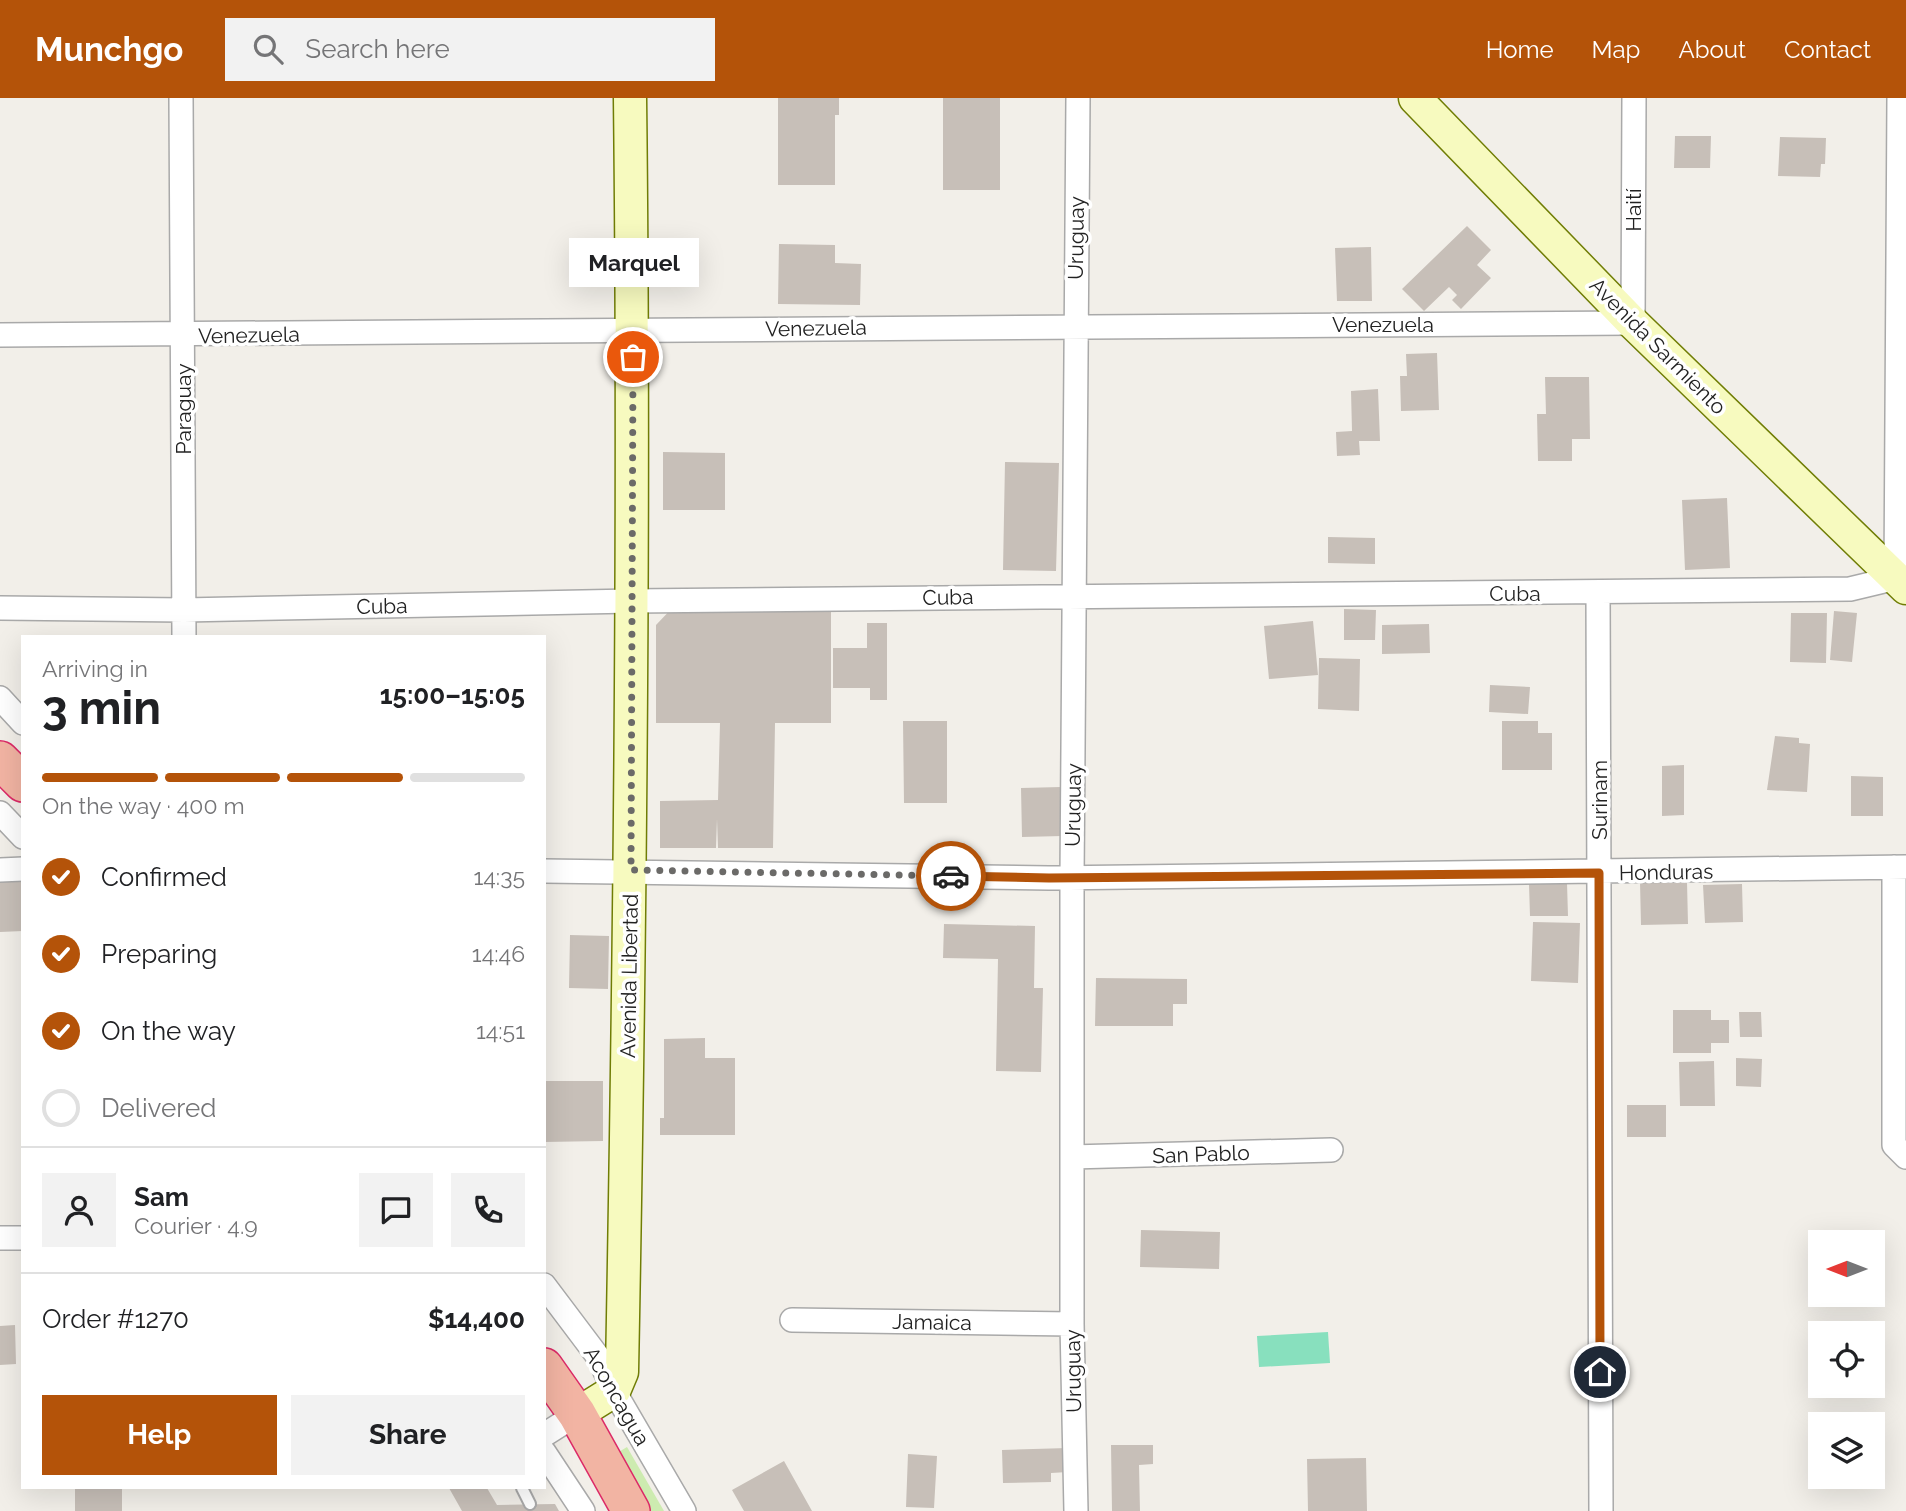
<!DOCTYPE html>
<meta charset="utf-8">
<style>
body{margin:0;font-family:Raleway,sans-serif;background:#f2f2f2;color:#202124;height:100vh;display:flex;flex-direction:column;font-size:26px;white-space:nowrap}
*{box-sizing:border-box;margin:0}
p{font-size:23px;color:#757577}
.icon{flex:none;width:38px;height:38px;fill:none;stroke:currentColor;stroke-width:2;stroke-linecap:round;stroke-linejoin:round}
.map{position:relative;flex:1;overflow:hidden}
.details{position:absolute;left:21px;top:537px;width:525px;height:854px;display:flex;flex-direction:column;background:#fff;border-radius:0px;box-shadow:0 7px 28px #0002}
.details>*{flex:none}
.needle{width:46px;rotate:270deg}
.fabs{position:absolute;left:1808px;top:1132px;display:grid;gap:14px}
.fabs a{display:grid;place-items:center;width:77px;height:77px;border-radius:0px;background:#fff;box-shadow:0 7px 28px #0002;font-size:35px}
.pin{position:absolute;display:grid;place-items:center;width:60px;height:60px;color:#fff;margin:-30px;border:4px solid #fff;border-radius:50%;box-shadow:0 2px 7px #0007}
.courier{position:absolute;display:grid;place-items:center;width:70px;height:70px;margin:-35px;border:5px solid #b45309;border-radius:50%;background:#fff;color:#222;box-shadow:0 2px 9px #0007}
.bubble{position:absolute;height:49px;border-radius:0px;background:#fff;box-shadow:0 7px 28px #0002;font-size:23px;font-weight:700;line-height:49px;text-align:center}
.head em{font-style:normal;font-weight:700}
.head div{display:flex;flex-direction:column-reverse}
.head{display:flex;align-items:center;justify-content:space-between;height:119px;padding:0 21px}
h1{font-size:46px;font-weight:700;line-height:52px}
.bar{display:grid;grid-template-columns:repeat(4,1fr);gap:10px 7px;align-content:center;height:84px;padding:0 21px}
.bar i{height:9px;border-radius:5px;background:#e0e0e0}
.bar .on{background:#b45309}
.bar p{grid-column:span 4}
.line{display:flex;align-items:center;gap:18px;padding:0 21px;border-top:2px solid #e0e0e0}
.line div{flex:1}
.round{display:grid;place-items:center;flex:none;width:74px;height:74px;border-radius:0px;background:#f2f2f2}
ol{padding:0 21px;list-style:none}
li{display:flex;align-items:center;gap:21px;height:77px}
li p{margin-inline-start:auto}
li .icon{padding:7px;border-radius:50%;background:#b45309;color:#fff;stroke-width:4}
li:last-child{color:#757577}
li i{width:38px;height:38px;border:4px solid #e0e0e0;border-radius:50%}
.action{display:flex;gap:14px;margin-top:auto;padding:14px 21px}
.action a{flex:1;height:80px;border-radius:0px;background:#b45309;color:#fff;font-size:28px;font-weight:700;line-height:80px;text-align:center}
.action a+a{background:#f2f2f2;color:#202124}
header{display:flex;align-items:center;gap:42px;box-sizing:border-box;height:98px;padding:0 35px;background:#b45309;color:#fff}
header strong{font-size:33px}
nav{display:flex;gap:38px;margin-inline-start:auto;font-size:24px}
.search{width:490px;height:63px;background:#f2f2f2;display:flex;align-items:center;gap:18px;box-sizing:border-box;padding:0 24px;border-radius:0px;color:#757577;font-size:26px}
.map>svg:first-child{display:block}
.grass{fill:#cdebb0}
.pitch{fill:#88e0be}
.building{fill:#c7bfb8}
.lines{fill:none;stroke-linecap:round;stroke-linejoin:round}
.service-casing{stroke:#a9a9a9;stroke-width:14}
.minor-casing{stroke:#a9a9a9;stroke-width:26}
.secondary-casing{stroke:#707d05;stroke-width:35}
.trunk-casing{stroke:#dc2a67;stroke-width:40}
.service{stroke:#fff;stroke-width:10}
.minor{stroke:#fff;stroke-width:23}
.secondary{stroke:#f7fabf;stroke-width:32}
.trunk{stroke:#f2b4a3;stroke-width:37}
.done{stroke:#6b6a68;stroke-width:7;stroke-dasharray:0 12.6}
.route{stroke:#b45309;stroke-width:9}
.labels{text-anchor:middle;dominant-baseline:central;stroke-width:7;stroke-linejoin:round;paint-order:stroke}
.street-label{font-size:21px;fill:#222;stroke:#fff}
</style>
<header>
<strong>Munchgo</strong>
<div class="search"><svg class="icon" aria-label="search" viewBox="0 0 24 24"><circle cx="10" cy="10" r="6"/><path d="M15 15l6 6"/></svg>Search here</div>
<nav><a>Home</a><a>Map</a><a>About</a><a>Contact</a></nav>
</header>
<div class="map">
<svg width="1906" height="1413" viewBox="0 0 1906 1413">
<rect width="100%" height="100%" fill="#f2efe9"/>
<path class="grass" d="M627,1349L664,1413H651L617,1355Z"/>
<path class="pitch" d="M1328,1234L1330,1265L1259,1269L1257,1238Z"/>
<path class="building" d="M778,0H839V17H835V87H778Z
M943,0H1000V92H943Z
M1675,38H1711L1710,70H1674Z
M1780,39L1826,40L1825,66H1821L1820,79L1778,78Z
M1467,128L1491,152L1477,167L1491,180L1461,211L1452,202L1457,197L1449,189L1424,213L1402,191Z
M779,146L835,147V165L861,166L860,207L778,206Z
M1371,149L1372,203H1337L1335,150Z
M1437,255L1439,312L1401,313L1400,278H1407L1406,256Z
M1545,279H1589L1590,341H1572V363H1538L1537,316H1546Z
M1378,291L1380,343H1359L1360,357L1337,358L1336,334L1352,333L1351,293Z
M663,354L725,355V412H663Z
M1005,364L1059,365L1056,473L1003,472Z
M1727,400L1730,470L1685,472L1682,402Z
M1328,439L1375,440V466L1328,465Z
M677,505L831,506V625H775L773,750H718L717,721L716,750H660V703L718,702L720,625H656V527Z
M1344,511L1376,512L1375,542H1344Z
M1834,513L1857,515L1852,564L1830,562Z
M1791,515H1827L1826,565L1790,564Z
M1313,523L1318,577L1269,581L1264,528Z
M867,525H887V602H870V590H833V550H867Z
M1429,526L1430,555L1382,556V527Z
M1319,560L1360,561L1359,613L1318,611Z
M1490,587L1530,589L1528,616L1489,614Z
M903,623H947V705H904Z
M1502,623H1538V635H1552V672H1502Z
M1775,638L1799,640V645L1810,646L1807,694L1767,692Z
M1684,667V717L1662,718V668Z
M1851,678L1883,679V718H1851Z
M1061,689L1062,738L1022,739L1021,690Z
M0,777L23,781V833L0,834Z
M1640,784H1687L1688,826L1641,827Z
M1567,785L1568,818H1530L1529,786Z
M1742,786L1743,824L1705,825L1703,787Z
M1533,824L1580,825L1578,885L1531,883Z
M944,826L1035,828L1034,890H1043L1041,974L996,973L998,861L943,860Z
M570,837L609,838L608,891L569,890Z
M1096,880L1187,881V906H1173V928H1095Z
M1673,912H1711V922H1729V945H1711V955H1673Z
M1739,914H1761L1762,939H1740Z
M705,940V960H735V1037H660V1020H664V941Z
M1736,960L1762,961L1761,989L1736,988Z
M1714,963L1715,1008H1680L1679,964Z
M544,983H603V1043L544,1044Z
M1627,1007H1666V1039H1627Z
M1141,1132L1220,1134L1219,1171L1140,1169Z
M15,1227L16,1266L0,1267V1228Z
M1111,1347H1153V1366L1139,1367L1140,1413H1112Z
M1068,1350V1374L1051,1375V1384L1003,1385L1002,1352Z
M908,1356L937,1358L934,1410L906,1409Z
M1366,1360L1367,1413H1308L1307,1361Z
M784,1363L812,1413H744L732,1392Z
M75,1390H122V1413H75Z
M449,1390H487L497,1407L555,1406L559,1413H462Z"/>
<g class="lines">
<defs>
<path id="service" d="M522,1390L530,1406"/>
<path id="minor" d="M181,0L184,539
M0,237L1633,225L1634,0
M1598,494L1601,1413
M0,510L184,512L632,503L1850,491L1896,480L1899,0
M0,600L23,625
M0,715L23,739
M1894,769V1047L1906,1059
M0,772L23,771
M544,773L1049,780L1906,769
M1072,1059L1331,1052
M0,1140H23
M544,1187L599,1260L614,1293L684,1413
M792,1222L1072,1226
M544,1337L577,1316
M544,1354L583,1413
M1076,1413L1072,1226V780L1078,0"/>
<path id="secondary" d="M1415,0L1633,225L1906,490
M577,1316L614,1293L622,1274C630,849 635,425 630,0"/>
<path id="trunk" d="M0,662L23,685
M544,1269L577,1316L631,1413"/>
</defs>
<use href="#service" class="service-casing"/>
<use href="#minor" class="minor-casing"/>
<use href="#secondary" class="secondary-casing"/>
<use href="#trunk" class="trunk-casing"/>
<use href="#service" class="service"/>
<use href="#minor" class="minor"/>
<use href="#secondary" class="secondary"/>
<use href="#trunk" class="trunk"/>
</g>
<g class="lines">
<path class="done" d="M633,259L631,772L951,778"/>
<path class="route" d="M951,778L1049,780L1599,775L1600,1274"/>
</g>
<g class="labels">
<g class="street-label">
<text transform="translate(1633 112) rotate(-90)">Haití</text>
<text transform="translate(1076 140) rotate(-89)">Uruguay</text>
<text x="1383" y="226">Venezuela</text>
<text transform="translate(816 230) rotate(-1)">Venezuela</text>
<text transform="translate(249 237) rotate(-1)">Venezuela</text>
<text transform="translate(1658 248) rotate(45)">Avenida Sarmiento</text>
<text transform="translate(183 311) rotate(-90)">Paraguay</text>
<text x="1515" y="495">Cuba</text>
<text transform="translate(948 499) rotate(-1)">Cuba</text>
<text transform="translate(382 508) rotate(-1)">Cuba</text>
<text transform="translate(1599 702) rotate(-90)">Surinam</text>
<text transform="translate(1073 707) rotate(-89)">Uruguay</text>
<text transform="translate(1666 774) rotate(-1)">Honduras</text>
<text transform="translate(629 878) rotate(-89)">Avenida Libertad</text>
<text transform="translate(1201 1056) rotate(-2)">San Pablo</text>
<text transform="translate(932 1224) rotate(1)">Jamaica</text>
<text transform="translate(1073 1273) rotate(-91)">Uruguay</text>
<text transform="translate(617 1298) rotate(60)">Aconcagua</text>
</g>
</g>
</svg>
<div class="fabs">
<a><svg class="needle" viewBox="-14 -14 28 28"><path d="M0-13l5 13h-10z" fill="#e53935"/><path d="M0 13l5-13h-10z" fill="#757577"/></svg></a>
<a><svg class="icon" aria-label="locate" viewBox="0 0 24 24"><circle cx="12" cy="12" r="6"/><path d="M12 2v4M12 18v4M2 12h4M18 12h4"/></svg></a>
<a><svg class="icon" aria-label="layers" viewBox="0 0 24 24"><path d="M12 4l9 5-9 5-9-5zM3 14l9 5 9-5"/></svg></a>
</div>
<div class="pin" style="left:633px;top:259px;background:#ea580c"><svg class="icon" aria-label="bag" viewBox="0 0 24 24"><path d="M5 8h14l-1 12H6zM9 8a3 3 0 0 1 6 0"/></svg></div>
<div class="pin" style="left:1600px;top:1274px;background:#1f2937"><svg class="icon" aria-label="home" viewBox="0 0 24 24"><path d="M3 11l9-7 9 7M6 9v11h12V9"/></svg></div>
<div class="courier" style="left:951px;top:778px"><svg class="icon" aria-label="car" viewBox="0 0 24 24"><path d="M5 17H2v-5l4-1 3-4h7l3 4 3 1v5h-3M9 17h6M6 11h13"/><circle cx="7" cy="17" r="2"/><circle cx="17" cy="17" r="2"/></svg></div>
<div class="bubble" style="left:569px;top:140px;width:130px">Marquel</div>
<section class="details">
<div class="head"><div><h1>3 min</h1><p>Arriving in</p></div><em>15:00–15:05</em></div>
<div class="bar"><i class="on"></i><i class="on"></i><i class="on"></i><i></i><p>On the way · 400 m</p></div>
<ol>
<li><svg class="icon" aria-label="check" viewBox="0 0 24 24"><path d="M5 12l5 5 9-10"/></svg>Confirmed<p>14:35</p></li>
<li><svg class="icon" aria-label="check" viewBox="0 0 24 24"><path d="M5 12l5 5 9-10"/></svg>Preparing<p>14:46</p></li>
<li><svg class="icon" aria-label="check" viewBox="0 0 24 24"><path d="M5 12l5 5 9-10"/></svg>On the way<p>14:51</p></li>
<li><i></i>Delivered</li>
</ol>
<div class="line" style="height:126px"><a class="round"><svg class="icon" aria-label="person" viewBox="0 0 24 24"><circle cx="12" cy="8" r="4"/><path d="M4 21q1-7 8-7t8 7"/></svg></a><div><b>Sam</b><p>Courier · 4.9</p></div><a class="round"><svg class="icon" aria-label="chat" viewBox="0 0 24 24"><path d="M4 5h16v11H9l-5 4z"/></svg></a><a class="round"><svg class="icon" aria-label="phone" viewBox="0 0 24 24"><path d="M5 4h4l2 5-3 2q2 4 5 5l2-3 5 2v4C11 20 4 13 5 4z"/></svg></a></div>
<div class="line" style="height:91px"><div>Order #1270</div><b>$14,400</b></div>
<div class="action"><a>Help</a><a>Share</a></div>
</section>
</div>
